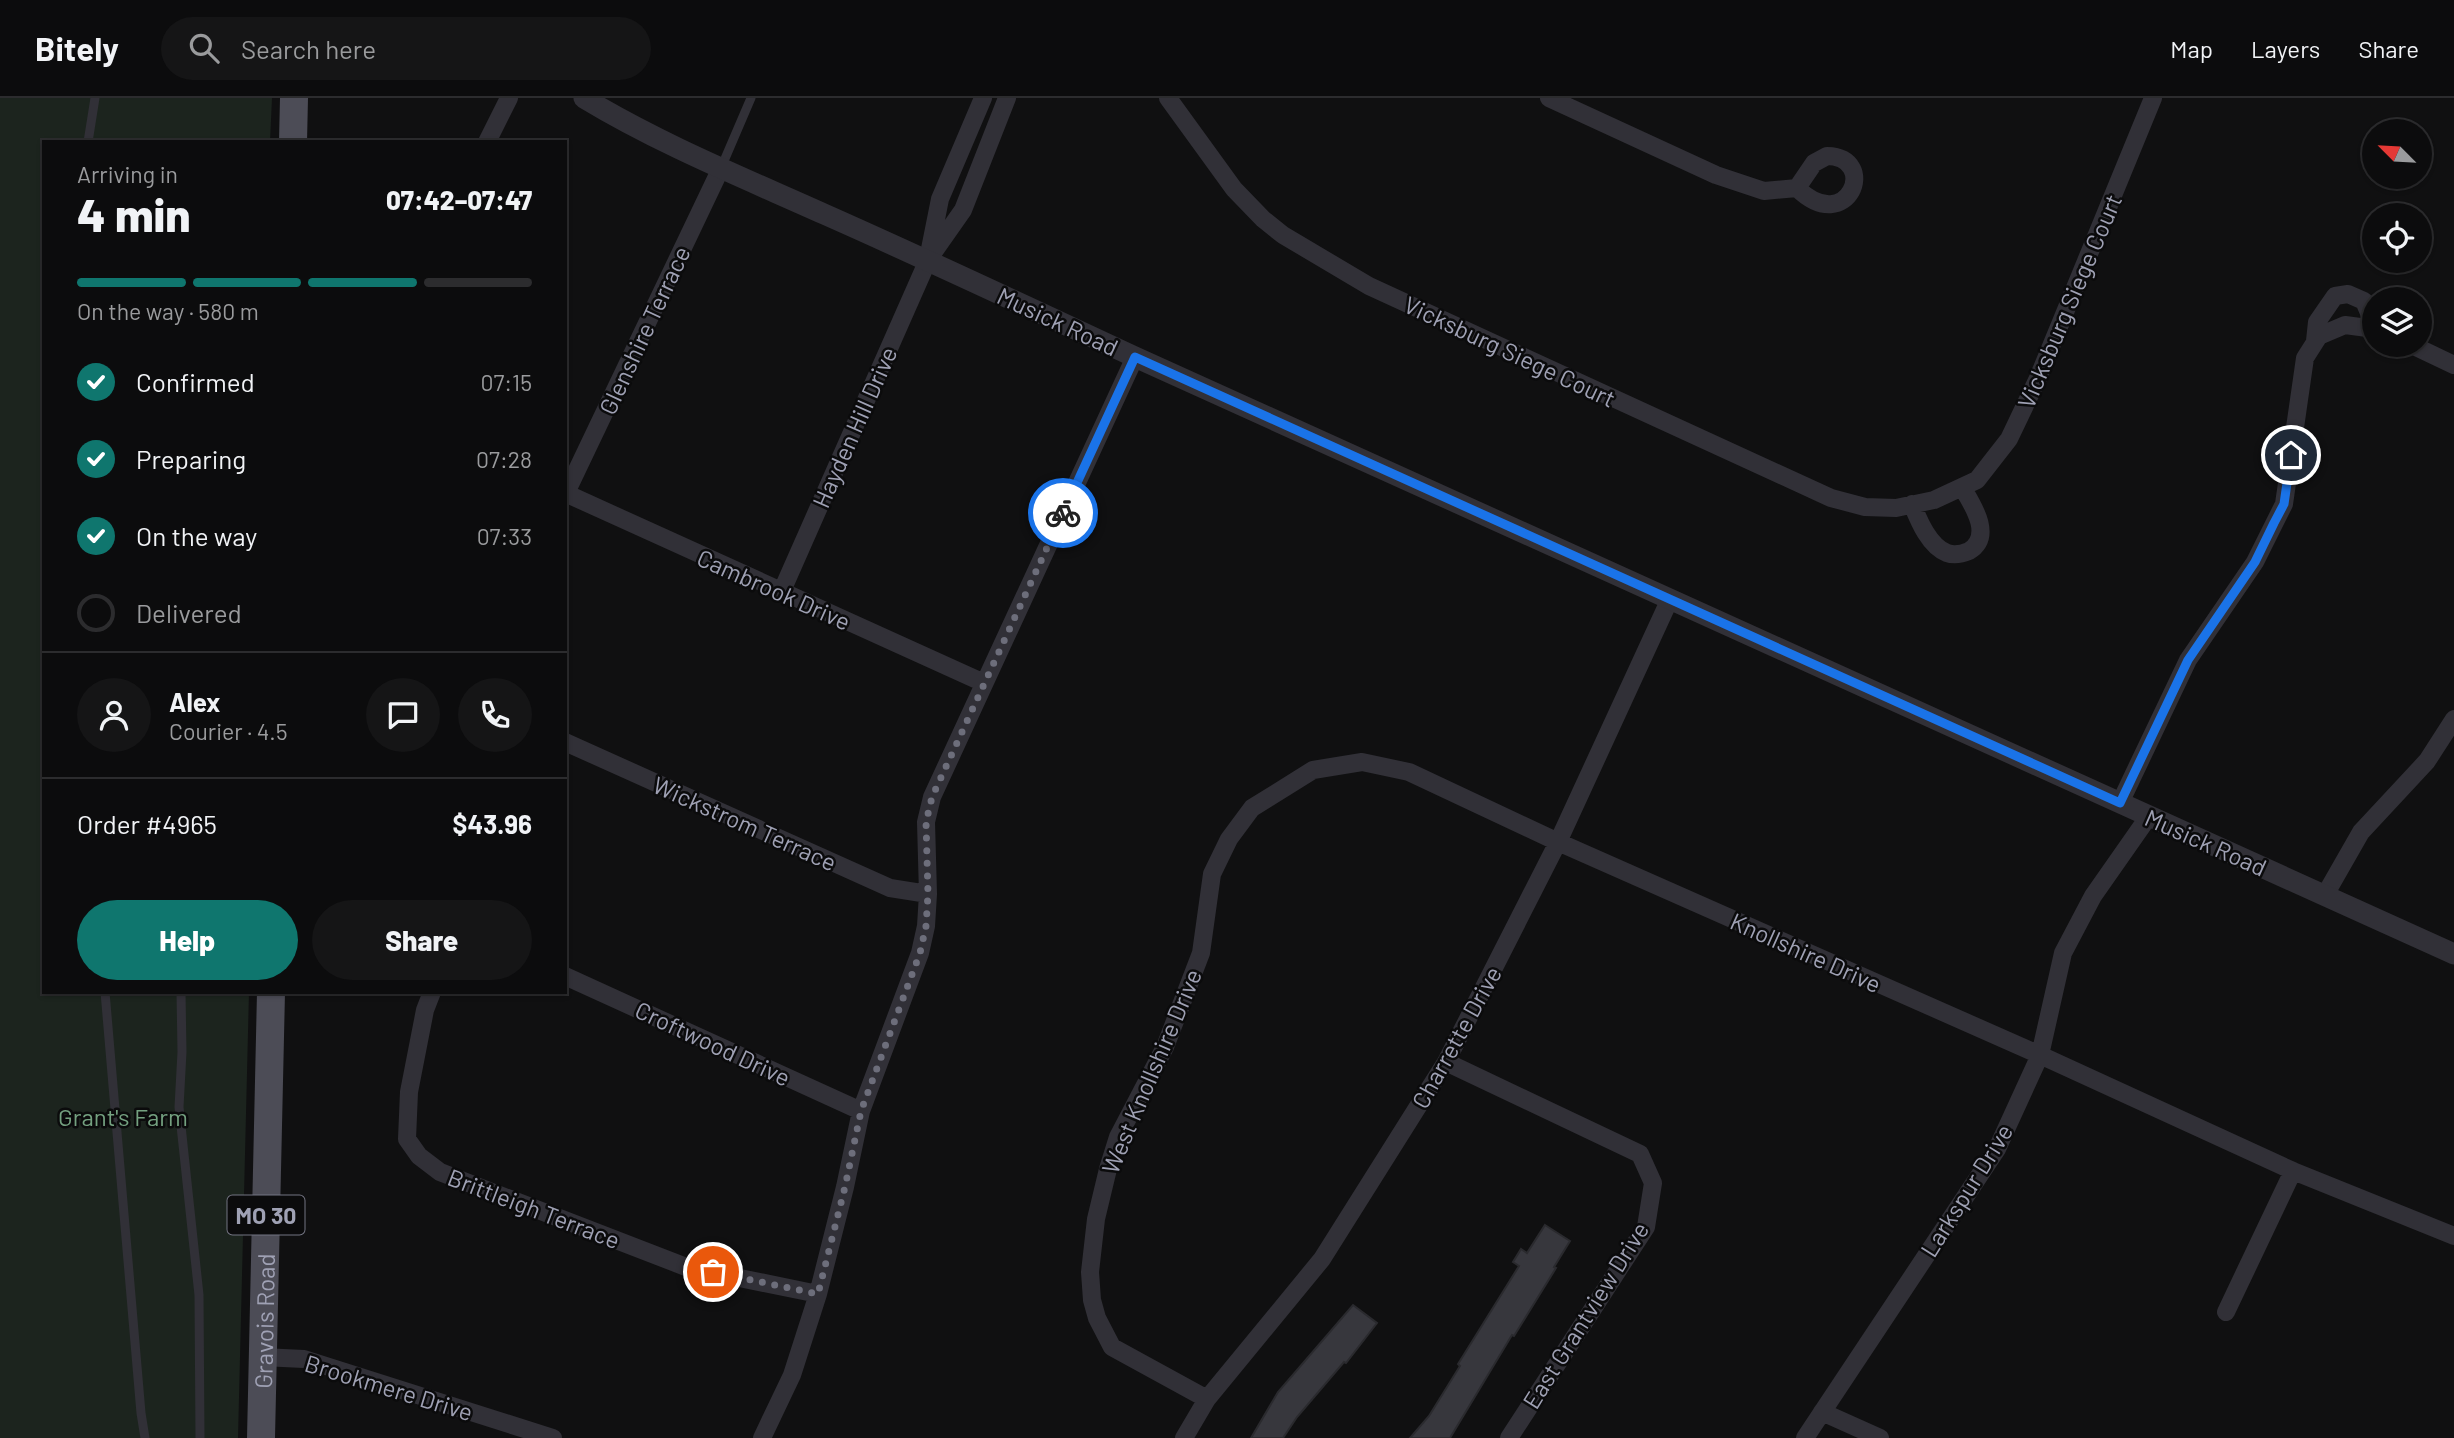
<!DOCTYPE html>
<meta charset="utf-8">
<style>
body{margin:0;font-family:Barlow,sans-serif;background:#151516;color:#f1f3f6;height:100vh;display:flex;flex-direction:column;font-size:26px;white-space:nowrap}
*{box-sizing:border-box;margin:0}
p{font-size:23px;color:#9a9b9d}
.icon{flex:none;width:38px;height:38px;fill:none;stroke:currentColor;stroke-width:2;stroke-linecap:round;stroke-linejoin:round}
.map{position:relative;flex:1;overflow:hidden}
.details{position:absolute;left:42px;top:42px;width:525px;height:854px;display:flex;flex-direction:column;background:#0c0c0d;border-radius:0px;box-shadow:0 2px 5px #0004,0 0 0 2px #2c2c2e}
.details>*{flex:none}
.needle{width:46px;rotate:294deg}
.buttons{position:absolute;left:2362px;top:21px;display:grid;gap:14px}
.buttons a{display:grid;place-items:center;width:70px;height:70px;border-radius:50%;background:#0c0c0d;box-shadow:0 2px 5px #0004,0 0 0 2px #2c2c2e;font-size:35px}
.pin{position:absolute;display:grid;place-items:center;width:60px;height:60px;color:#fff;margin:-30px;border:4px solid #fff;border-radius:50%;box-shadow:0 2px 7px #0007}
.courier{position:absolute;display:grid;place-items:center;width:70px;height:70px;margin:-35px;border:5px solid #1a73e8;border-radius:50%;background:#fff;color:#222;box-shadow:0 2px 9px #0007}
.head em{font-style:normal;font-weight:800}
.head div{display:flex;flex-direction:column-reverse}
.head{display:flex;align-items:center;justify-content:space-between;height:119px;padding:0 35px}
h1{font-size:46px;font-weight:800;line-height:52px}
.bar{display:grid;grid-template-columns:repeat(4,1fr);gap:10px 7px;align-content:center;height:84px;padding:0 35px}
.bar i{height:9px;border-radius:5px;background:#2c2c2e}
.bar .on{background:#0f766e}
.bar p{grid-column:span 4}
.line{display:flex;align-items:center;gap:18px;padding:0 35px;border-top:2px solid #2c2c2e}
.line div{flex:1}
.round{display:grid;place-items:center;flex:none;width:74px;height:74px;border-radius:37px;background:#151516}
ol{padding:0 35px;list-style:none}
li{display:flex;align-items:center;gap:21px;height:77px}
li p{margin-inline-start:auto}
li .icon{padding:7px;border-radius:50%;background:#0f766e;color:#fff;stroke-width:4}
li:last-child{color:#9a9b9d}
li i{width:38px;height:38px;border:4px solid #2c2c2e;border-radius:50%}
.primary-button{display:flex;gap:14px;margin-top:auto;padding:14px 35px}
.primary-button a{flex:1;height:80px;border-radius:42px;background:#0f766e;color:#fff;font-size:28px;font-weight:800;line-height:80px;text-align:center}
.primary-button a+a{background:#151516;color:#f1f3f6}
header{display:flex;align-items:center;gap:42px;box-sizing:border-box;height:98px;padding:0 35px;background:#0c0c0d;border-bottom:2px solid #2c2c2e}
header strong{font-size:33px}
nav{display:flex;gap:38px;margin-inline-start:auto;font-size:24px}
.search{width:490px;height:63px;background:#151516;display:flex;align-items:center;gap:18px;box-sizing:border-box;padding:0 24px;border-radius:38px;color:#9a9b9d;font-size:26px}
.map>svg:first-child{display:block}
.green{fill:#1c241e}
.building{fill:#37373d;stroke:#2a2a2e;stroke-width:2}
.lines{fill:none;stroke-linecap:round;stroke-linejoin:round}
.service{stroke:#313037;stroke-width:9}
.minor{stroke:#313037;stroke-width:18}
.tertiary{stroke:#313037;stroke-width:21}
.primary{stroke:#4c4c56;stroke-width:28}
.done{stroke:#6d6e7b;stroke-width:7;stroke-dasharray:0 12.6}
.route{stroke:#1a73e8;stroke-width:9}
.labels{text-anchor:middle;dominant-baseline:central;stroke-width:5;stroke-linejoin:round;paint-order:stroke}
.shield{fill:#0b0b0c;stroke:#737482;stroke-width:2}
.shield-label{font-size:23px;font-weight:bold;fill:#9fa1b4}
.street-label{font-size:24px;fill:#9fa1b4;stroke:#0b0b0c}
.park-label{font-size:24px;fill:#74a180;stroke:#0b0b0c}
</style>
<header>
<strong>Bitely</strong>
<div class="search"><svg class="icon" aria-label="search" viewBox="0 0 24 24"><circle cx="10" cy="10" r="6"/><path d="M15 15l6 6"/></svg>Search here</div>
<nav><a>Map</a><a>Layers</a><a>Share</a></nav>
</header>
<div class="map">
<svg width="2454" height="1340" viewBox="0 0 2454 1340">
<rect width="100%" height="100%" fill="#101011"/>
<path class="green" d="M0,0H272L270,44H44V894H249L238,1340H0Z"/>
<path class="building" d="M1545,1127L1570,1143L1554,1169L1556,1170L1514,1238L1512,1237L1450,1340H1410L1429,1318L1460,1268L1458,1266L1519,1168L1513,1164L1521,1151L1527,1155Z
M1353,1207L1377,1225L1346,1265L1344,1264L1297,1319L1283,1340H1251L1278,1294Z"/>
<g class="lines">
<path class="service" d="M88,44L95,0
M721,70L751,0
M105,894L141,1315L145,1340
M181,894L182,954L179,1009L199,1197L200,1340"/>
<path class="minor" d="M1168,0L1234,91L1263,121L1283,137L1369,188L1831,400L1865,409L1896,410L1934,402L1977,382L2009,341L2038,280L2153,0
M1549,0L1716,77L1764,93L1797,90
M487,44L509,0
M1827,58C1880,59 1848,140 1797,90L1814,65Z
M929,156L940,101L983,0
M2315,243L2317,224L2335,198L2348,196L2364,203L2375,229
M2412,247L2454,267
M565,395L984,585
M566,395L721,70
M1912,406C1919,423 1929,448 1947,455C1955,458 1962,456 1969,453C1994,438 1972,406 1962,389
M781,495L928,162L963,112L1007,0
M565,644L890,790L928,796
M2120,705L2188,562L2255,464L2284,406L2305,260L2319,238L2345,227L2375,231
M2325,797L2361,734L2427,663L2454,621
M565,878L861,1013
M432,894L425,912L409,994L407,1041L419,1058L440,1074L686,1169L818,1196
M1446,964L1640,1056L1653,1085L1646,1129L1509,1340
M2226,1214L2293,1073
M262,1259L304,1261L553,1340
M1207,1301L1112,1249L1097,1220L1092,1202L1090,1174L1096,1121L1108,1071L1118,1039L1165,949L1201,855L1212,776L1229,741L1252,710L1313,672L1362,664L1409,674L1558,744L2040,957L2293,1073L2454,1138
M1822,1314L1880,1340
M762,1340L792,1277L818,1196L845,1089L861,1013L920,855L926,828L928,796L926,724L932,699L1135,259
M1184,1340L1207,1301L1322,1161L1446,964L1558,744L1669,503
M1805,1340L1997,1051L2040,957L2063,855L2093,798L2149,718"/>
<path class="tertiary" d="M584,0C660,46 744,80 824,116C928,162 1032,211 1135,259L2454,856"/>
<g class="primary">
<path d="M293,44L294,0"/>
<path id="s1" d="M261,1340L271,894"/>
</g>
</g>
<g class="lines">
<path class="done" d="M713,1174L818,1196L845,1089L861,1013L920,855L926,828L928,796L926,724L932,699L1063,415"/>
<path class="route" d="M1063,415L1135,259L2120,705L2188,562L2255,464L2274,425L2284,406L2291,357"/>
</g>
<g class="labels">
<rect class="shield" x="227.5" y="1097.5" width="77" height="39" rx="5"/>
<g class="shield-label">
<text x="266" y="1117">MO 30</text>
</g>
<g class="street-label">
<text transform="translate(2069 203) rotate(-67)">Vicksburg Siege Court</text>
<text transform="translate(1058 223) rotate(25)">Musick Road</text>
<text transform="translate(644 232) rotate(-65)">Glenshire Terrace</text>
<text transform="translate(1510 253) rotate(25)">Vicksburg Siege Court</text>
<text transform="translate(854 329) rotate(-66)">Hayden Hill Drive</text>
<text transform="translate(774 491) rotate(24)">Cambrook Drive</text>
<text transform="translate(745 725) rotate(24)">Wickstrom Terrace</text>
<text transform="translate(2206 744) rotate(24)">Musick Road</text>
<text transform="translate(1806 854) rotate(24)">Knollshire Drive</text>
<text transform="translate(1456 939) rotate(-61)">Charrette Drive</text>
<text transform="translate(713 945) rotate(25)">Croftwood Drive</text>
<text transform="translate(1151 973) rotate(-67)">West Knollshire Drive</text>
<text transform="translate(1966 1092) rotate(-58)">Larkspur Drive</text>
<text transform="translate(534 1110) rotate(21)">Brittleigh Terrace</text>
<text transform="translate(1585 1217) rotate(-58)">East Grantview Drive</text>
<text stroke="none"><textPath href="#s1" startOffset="117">Gravois Road</textPath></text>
<text transform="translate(389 1289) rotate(17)">Brookmere Drive</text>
</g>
<g class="park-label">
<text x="123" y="1018">Grant's Farm</text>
</g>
</g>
</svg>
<div class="buttons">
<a><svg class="needle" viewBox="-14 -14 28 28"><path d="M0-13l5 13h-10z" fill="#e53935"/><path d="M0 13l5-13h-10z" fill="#9a9b9d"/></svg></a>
<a><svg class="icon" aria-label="locate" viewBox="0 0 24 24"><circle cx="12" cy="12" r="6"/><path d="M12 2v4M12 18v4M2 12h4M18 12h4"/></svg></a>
<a><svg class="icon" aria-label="layers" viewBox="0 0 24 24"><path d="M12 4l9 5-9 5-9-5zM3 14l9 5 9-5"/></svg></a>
</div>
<div class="pin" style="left:713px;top:1174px;background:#ea580c"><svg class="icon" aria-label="bag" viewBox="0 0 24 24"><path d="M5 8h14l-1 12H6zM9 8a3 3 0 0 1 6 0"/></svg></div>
<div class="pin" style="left:2291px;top:357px;background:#1f2937"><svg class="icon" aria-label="home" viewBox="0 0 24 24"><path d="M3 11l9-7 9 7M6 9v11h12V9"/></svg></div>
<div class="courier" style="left:1063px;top:415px"><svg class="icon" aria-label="bike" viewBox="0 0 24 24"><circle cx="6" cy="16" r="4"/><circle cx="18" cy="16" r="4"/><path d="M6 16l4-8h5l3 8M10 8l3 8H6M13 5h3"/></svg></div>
<section class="details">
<div class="head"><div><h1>4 min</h1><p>Arriving in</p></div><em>07:42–07:47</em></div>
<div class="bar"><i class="on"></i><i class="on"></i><i class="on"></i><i></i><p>On the way · 580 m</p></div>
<ol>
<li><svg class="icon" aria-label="check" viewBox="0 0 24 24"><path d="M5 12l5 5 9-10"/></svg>Confirmed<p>07:15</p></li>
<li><svg class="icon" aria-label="check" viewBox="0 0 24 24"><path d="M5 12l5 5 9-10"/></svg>Preparing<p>07:28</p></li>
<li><svg class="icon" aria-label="check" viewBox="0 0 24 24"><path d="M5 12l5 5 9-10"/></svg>On the way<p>07:33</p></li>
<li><i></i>Delivered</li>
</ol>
<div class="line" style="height:126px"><a class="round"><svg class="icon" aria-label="person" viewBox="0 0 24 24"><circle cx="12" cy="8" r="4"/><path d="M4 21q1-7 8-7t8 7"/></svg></a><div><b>Alex</b><p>Courier · 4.5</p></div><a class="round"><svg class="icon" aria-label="chat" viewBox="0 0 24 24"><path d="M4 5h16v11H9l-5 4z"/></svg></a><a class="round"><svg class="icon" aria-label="phone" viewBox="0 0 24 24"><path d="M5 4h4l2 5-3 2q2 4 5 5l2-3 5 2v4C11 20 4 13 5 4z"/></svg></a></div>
<div class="line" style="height:91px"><div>Order #4965</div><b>$43.96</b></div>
<div class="primary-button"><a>Help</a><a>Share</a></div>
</section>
</div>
